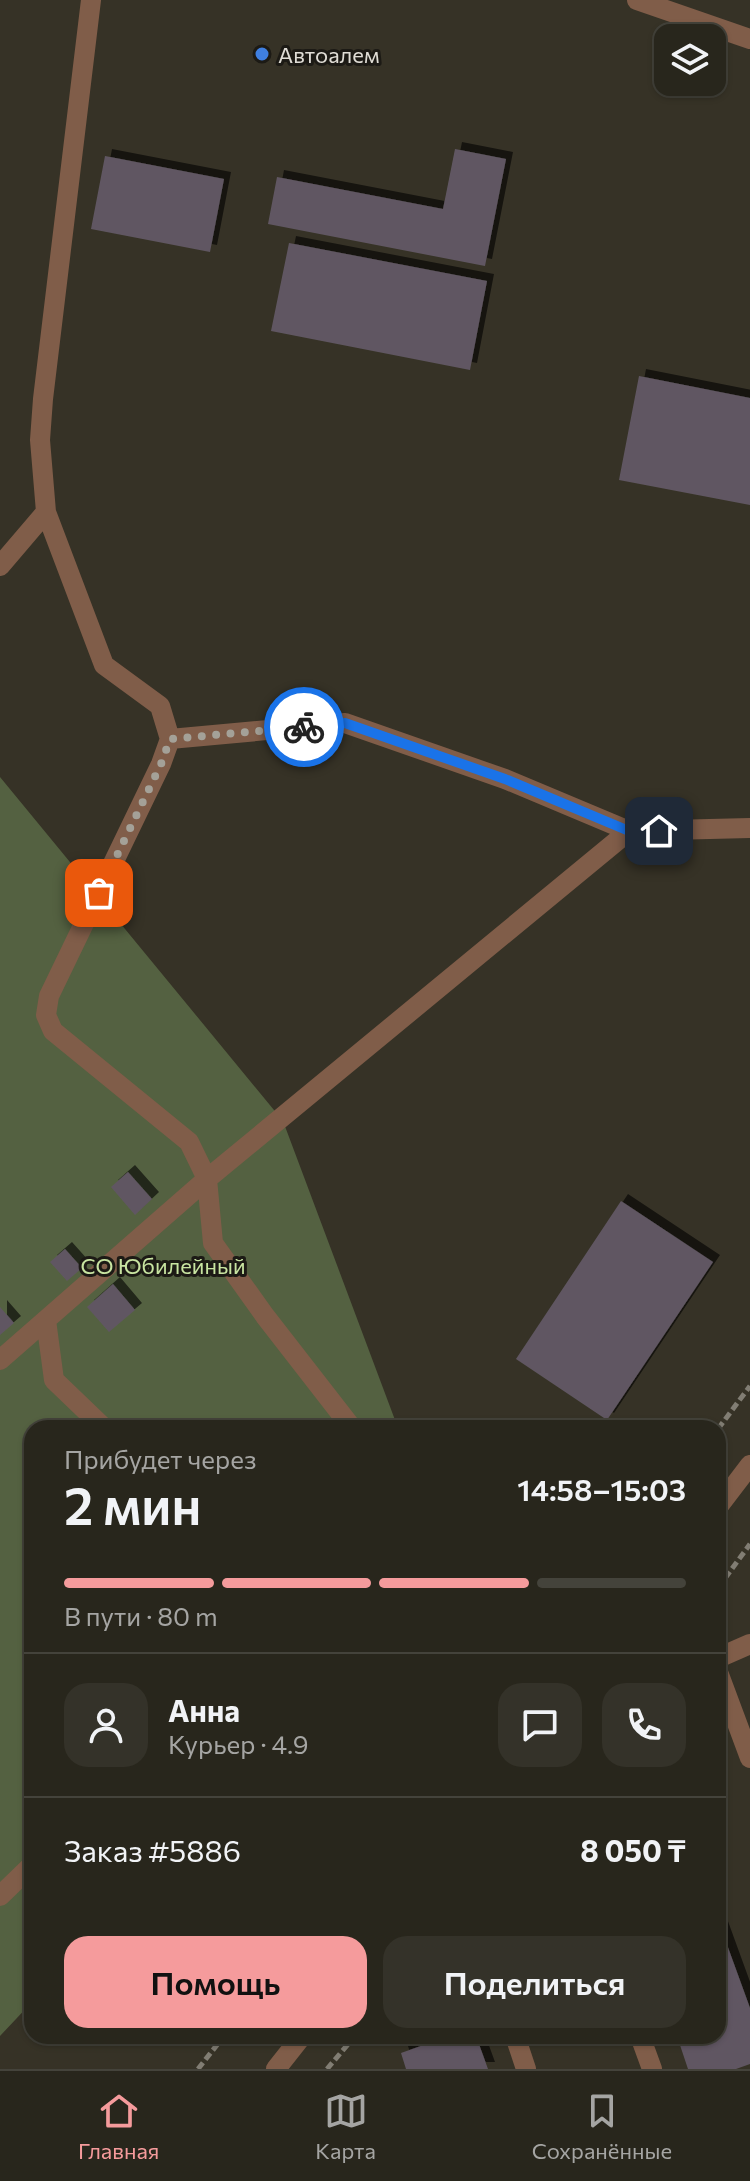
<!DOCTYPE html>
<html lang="ru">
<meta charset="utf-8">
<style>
body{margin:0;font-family:Commissioner,sans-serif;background:#343229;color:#f1f3f6;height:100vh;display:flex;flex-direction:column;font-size:30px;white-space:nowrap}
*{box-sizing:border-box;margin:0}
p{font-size:26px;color:#a5a5a3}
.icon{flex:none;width:44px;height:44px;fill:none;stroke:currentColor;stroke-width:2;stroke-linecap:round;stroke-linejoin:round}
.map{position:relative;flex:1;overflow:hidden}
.side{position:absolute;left:24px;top:1420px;width:702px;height:624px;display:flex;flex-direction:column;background:#28261c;border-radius:24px;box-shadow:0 2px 6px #0004,0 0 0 2px #44433b}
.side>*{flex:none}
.tools{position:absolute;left:654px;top:24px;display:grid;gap:16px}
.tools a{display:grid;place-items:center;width:72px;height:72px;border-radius:16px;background:#28261c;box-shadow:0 2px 6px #0004,0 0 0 2px #44433b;font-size:40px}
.pin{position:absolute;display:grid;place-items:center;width:68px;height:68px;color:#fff;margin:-34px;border-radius:16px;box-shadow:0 4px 12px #0006}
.courier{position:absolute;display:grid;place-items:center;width:80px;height:80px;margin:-40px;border:6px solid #1a73e8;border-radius:50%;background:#fff;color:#222;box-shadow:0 2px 10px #0007}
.overview em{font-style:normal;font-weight:600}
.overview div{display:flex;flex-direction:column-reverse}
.overview{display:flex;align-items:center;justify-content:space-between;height:136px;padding:0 40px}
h1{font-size:52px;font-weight:600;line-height:60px}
.bar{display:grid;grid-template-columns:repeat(4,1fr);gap:12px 8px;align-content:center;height:96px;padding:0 40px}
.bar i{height:10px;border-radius:6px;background:#44433b}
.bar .selected{background:#f59b9c}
.bar p{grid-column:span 4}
.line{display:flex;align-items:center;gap:20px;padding:0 40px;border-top:2px solid #44433b}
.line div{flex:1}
.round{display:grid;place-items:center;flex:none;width:84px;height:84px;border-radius:24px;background:#343229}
.cta{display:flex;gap:16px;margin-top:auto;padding:16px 40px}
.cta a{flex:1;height:92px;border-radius:24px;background:#f59b9c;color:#111;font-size:32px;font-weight:600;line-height:92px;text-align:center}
.cta a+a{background:#343229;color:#f1f3f6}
.tabs{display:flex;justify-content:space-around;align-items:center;height:112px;border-top:2px solid #44433b;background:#28261c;font-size:22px;color:#a5a5a3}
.tabs a{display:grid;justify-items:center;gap:4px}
.tabs .selected{color:#f59b9c}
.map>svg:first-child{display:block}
.green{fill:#546141}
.building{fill:#605762;filter:url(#shadow)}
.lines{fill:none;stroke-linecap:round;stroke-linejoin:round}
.path{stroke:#817d73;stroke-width:5;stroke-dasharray:8 4;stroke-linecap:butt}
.minor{stroke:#805d49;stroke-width:20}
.done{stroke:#a4a198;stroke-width:8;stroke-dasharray:0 14.4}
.route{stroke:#1a73e8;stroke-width:10}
.shop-dot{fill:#3f7fe0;stroke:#1c1a15;stroke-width:3}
.labels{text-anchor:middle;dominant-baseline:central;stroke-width:6;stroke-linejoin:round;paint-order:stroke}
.poi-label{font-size:22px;fill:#e0ddd6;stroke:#1c1a15;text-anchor:start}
.park-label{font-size:22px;fill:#c8e4a1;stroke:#1c1a15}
</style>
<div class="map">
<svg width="750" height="2069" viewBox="0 0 750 2069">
<defs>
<filter id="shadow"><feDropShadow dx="7" dy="-7" stdDeviation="0" flood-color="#0009"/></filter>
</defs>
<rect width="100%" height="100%" fill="#363226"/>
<path class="green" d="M0,777L283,1121L398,1428H32V2002L0,2036Z"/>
<path class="building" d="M455,149L506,159L485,266L268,224L277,177L443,209Z
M105,156L224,179L210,252L91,229Z
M289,243L487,281L470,370L271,331Z
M639,376L750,398V505L619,480Z
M128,1172L152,1199L135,1215L111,1187Z
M621,1201L713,1262L607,1420L516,1359Z
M65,1249L82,1268L67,1281L50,1262Z
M113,1284L135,1310L109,1332L87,1307Z
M0,1307L14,1323L0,1335Z
M718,1920L750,2008V2064L736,2069H688L677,2036H718Z
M449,2036H476L488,2069H406L401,2053Z"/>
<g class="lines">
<path class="path" d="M718,1429L750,1386
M718,1588L750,1544
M198,2069L224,2036
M327,2069L355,2036"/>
<path class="minor" d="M637,0L750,39
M0,566L46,512L40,440L43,399L91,0
M170,739L345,723L505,779L629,831L750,828
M46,1320L54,1380L104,1428
M0,1360L207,1179L189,1142L53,1031L46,1015L49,996L161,764L170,739L160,706L104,665L46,512
M352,1428L265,1316L213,1243L207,1179L629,831
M718,1507L750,1465
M718,1658L750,1644
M718,1672L750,1758
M0,1896L32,1865
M515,2036L526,2069
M640,2036L652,2069
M276,2069L302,2036"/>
</g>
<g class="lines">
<path class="done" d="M99,893L161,764L170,739L304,727"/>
<path class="route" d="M304,727L345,723L505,779L629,831H659"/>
</g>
<circle class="shop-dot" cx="262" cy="54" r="8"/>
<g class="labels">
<g class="poi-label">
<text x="278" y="54">Автоалем</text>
</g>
<g class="park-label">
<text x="163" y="1265">СО Юбилейный</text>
</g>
</g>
</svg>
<div class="tools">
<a><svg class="icon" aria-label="layers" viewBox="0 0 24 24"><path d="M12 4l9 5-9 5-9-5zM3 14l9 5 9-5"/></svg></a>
</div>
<div class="pin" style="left:99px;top:893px;background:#ea580c"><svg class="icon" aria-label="bag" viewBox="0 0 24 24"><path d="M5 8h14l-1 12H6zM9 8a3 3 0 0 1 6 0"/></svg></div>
<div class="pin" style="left:659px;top:831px;background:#1f2937"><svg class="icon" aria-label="home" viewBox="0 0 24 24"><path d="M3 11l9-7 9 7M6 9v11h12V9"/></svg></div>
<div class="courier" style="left:304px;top:727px"><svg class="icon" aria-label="bike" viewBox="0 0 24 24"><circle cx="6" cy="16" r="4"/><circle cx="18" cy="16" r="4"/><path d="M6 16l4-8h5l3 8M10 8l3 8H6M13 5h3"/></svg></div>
<section class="side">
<div class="overview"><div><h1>2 мин</h1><p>Прибудет через</p></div><em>14:58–15:03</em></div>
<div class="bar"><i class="selected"></i><i class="selected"></i><i class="selected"></i><i></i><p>В пути · 80 m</p></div>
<div class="line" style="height:144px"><a class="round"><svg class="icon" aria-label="person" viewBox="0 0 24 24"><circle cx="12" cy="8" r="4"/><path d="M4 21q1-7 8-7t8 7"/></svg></a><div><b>Анна</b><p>Курьер · 4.9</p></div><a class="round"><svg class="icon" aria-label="chat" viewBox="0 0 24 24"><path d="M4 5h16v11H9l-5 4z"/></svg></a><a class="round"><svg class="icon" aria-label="phone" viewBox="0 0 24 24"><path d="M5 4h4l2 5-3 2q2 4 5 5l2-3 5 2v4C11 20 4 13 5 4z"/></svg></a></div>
<div class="line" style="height:104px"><div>Заказ #5886</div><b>8 050 ₸</b></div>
<div class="cta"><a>Помощь</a><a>Поделиться</a></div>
</section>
</div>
<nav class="tabs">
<a class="selected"><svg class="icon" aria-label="home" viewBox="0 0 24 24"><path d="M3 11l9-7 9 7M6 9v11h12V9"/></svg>Главная</a>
<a><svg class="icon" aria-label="map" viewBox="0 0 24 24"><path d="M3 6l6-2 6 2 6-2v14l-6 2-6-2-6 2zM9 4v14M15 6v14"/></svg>Карта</a>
<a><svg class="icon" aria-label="saved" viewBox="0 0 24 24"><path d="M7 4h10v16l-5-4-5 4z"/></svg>Сохранённые</a>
</nav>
